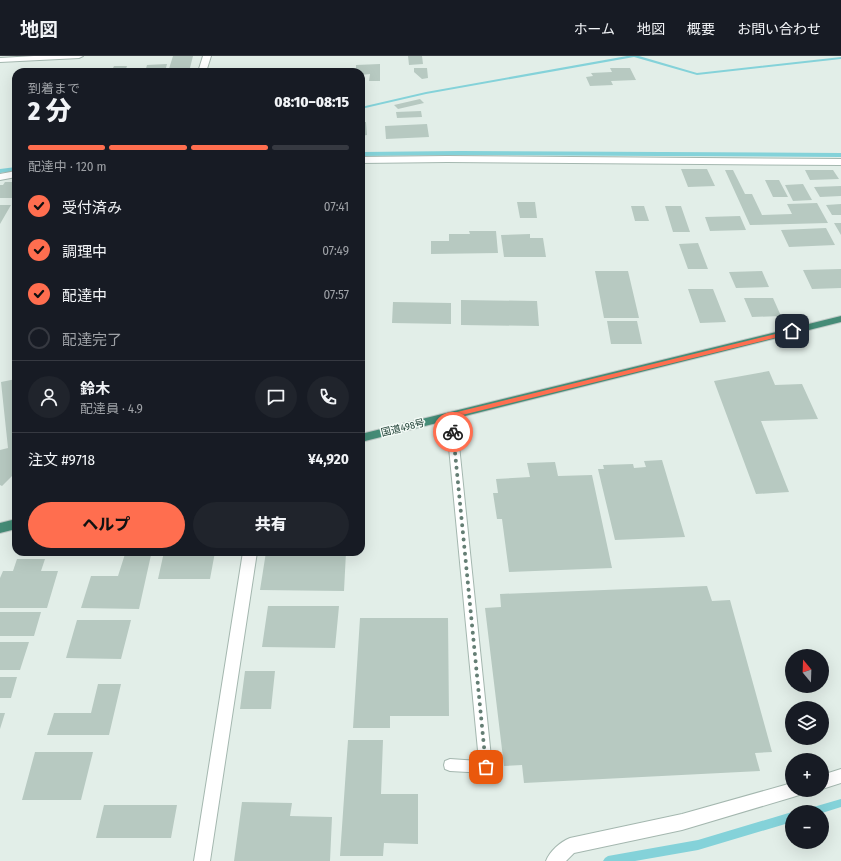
<!DOCTYPE html>
<html lang="ja">
<meta charset="utf-8">
<style>
body{margin:0;font-family:"Fira Sans Condensed","Noto Sans JP",sans-serif;background:#20242c;color:#f1f3f6;height:100vh;display:flex;flex-direction:column;font-size:15px;white-space:nowrap}
*{box-sizing:border-box;margin:0}
p{font-size:13px;color:#9ea1a6}
.icon{flex:none;width:22px;height:22px;fill:none;stroke:currentColor;stroke-width:2;stroke-linecap:round;stroke-linejoin:round}
.map{position:relative;flex:1;overflow:hidden}
.details{position:absolute;left:12px;top:12px;width:353px;height:488px;display:flex;flex-direction:column;background:#171b24;border-radius:12px;box-shadow:0 4px 16px #0002}
.details>*{flex:none}
.needle{width:26px;rotate:341deg}
.fabs{position:absolute;left:785px;top:593px;display:grid;gap:8px}
.fabs a{display:grid;place-items:center;width:44px;height:44px;border-radius:50%;background:#171b24;box-shadow:0 4px 16px #0002;font-size:20px}
.pin{position:absolute;display:grid;place-items:center;width:34px;height:34px;color:#fff;margin:-17px;border-radius:8px;box-shadow:0 2px 6px #0006}
.courier{position:absolute;display:grid;place-items:center;width:40px;height:40px;margin:-20px;border:3px solid #ff6e4f;border-radius:50%;background:#fff;color:#222;box-shadow:0 1px 5px #0007}
.overview em{font-style:normal;font-weight:800}
.overview div{display:flex;flex-direction:column-reverse}
.overview{display:flex;align-items:center;justify-content:space-between;height:68px;padding:0 16px}
h1{font-size:26px;font-weight:800;line-height:30px}
.bar{display:grid;grid-template-columns:repeat(4,1fr);gap:6px 4px;align-content:center;height:48px;padding:0 16px}
.bar i{height:5px;border-radius:3px;background:#363941}
.bar .on{background:#ff6e4f}
.bar p{grid-column:span 4}
.line{display:flex;align-items:center;gap:10px;padding:0 16px;border-top:1px solid #363941}
.line div{flex:1}
.round{display:grid;place-items:center;flex:none;width:42px;height:42px;border-radius:21px;background:#20242c}
ol{padding:0 16px;list-style:none}
li{display:flex;align-items:center;gap:12px;height:44px}
li p{margin-inline-start:auto}
li .icon{padding:4px;border-radius:50%;background:#ff6e4f;color:#111;stroke-width:4}
li:last-child{color:#9ea1a6}
li i{width:22px;height:22px;border:2px solid #363941;border-radius:50%}
.action{display:flex;gap:8px;margin-top:auto;padding:8px 16px}
.action a{flex:1;height:46px;border-radius:24px;background:#ff6e4f;color:#111;font-size:16px;font-weight:800;line-height:46px;text-align:center}
.action a+a{background:#20242c;color:#f1f3f6}
header{display:flex;align-items:center;gap:24px;box-sizing:border-box;height:56px;padding:0 20px;background:#171b24;border-bottom:1px solid #363941}
header strong{font-size:19px}
nav{display:flex;gap:22px;margin-inline-start:auto;font-size:14px}
.map>svg:first-child{display:block}
.lines{fill:none;stroke-linecap:round;stroke-linejoin:round}
.stream{fill:#84d2d9;fill-rule:evenodd}
.building{fill:#b7c9c1}
.service-casing{stroke:#a4b7af;stroke-width:2}
.minor-casing{stroke:#a4b7af;stroke-width:2}
.trunk-casing{stroke:#c1cac7;stroke-width:2}
.service{fill:#fff;fill-rule:evenodd}
.minor{fill:#fff;fill-rule:evenodd}
.trunk{fill:#458c77;fill-rule:evenodd}
.route{fill:#ff6e4f}
.done{stroke:#647e74;stroke-width:4;stroke-dasharray:0 7.2}
.labels{text-anchor:middle;dominant-baseline:central;stroke-width:3;stroke-linejoin:round;paint-order:stroke}
.street-label{font-size:10px;fill:#204136;stroke:#f3faf6}
</style>
<header>
<strong>地図</strong>
<nav><a>ホーム</a><a>地図</a><a>概要</a><a>お問い合わせ</a></nav>
</header>
<div class="map">
<svg width="841" height="805" viewBox="0 0 841 805">
<rect width="100%" height="100%" fill="#e2eee8"/>
<g class="lines">
<path class="stream" d="M627,0H639L697,17L841,1V3L697,19L634,1L426,38L361,53V51L426,36Z
M460,95L841,97V101L460,99L361,100V96Z
M16,111V115L0,117V113Z
M841,743V751L822,757V756H805L807,753L810,752Z
M792,756V766L698,794L635,805H603L605,802L608,800L698,784Z"/>
</g>
<path class="building" d="M173,0H193L189,16H168Z
M408,0H422L423,8L409,9Z
M167,8L165,16H145L147,9Z
M380,8V25H369L370,18L361,19V16H356V9Z
M114,10H127L125,16H111Z
M414,12H427L428,22L422,23L414,16Z
M610,12H630L636,24L611,25L613,29L590,30L586,21L593,20L591,17L612,16Z
M420,43L424,47L398,53L394,49Z
M421,55L422,61L397,62L396,56Z
M361,66H366L367,79L361,80Z
M427,68L429,81L386,83L385,70Z
M681,113H707L715,130L688,131Z
M725,114H733L745,138H752L762,159L792,158L787,148L817,147L828,167L750,169Z
M805,114H833L839,123L810,124Z
M765,124H779L788,141H773Z
M5,126H16V142H0V129H3Z
M803,128L812,144L793,145L785,129Z
M841,130V140L820,141L814,131Z
M517,146H535L537,162H520Z
M841,148V159H832L826,149Z
M0,149H11L0,168Z
M631,150H644L649,165H635Z
M665,150H681L690,176H673Z
M740,160L746,174L710,175L705,161Z
M834,167H841V179Z
M826,172L835,189L789,191L781,174Z
M469,175H496L498,197L431,198V185H449V178H470Z
M530,178V182H543L546,201H504L501,179Z
M698,187L708,213H688L679,188Z
M841,213V232L812,233L803,214Z
M595,215H628L639,262H604Z
M762,215L769,231L736,232L729,216Z
M688,233H713L726,266L700,267Z
M744,242H773L781,260L752,261Z
M461,244L537,245L539,270L461,269Z
M393,246L451,247V268L392,267Z
M607,265H637L642,288H611Z
M769,315L775,329L802,328L818,363L761,365L789,436L756,438L714,325Z
M16,323V416L2,430L0,429V394L8,392L1,326Z
M662,404L685,481L615,484L598,413H604L603,409L633,408L634,412L646,411L644,405Z
M555,406L558,420L592,419L612,512L509,516L502,463H497L493,437H498L496,423L530,421L527,407Z
M164,496H215L210,523H158Z
M266,496H346L344,535L260,534Z
M125,498L151,499L139,553L81,552L91,520H118Z
M17,503H45L41,515H58L47,552H0V522L3,515H13Z
M707,530L712,545L730,544L772,696L755,697L760,715L524,727L522,709L504,710L485,552L501,551L500,538Z
M268,550H339L335,592L262,591Z
M0,556H41L34,580H0Z
M360,562H448L449,660H390V672H353Z
M77,564H131L121,603L66,602Z
M0,586H29L20,614H0Z
M245,615H275L271,653H240Z
M0,621H17L11,642H0Z
M98,628H121L109,679H47L54,657H91Z
M0,657H5L0,673Z
M348,684H383L381,738H418V788L384,787L383,800H340Z
M35,696H93L81,744H22Z
M242,746L292,747L290,760L332,761L330,805H234Z
M104,749H177L171,782H96Z"/>
<g class="lines">
<defs>
<path id="service" d="M451,357L456,360L492,711L491,715L486,717L450,715L445,713L444,709L445,705L450,703L479,705L446,360Z"/>
<path id="minor" d="M34,0H83L79,2L0,6V2Z
M203,0H211L206,16H198Z
M447,100L841,103V109L447,106L361,107V101Z
M16,115V121L0,124V118Z
M243,496H257L210,805H194Z
M841,713V727L822,733V719Z
M792,727V734H801L799,739L793,741L682,774L574,797L566,805H546C550,795 560,786 570,782L682,758Z"/>
<path id="trunk" d="M841,260V266L361,386V378Z
M16,463V473L0,477V467Z"/>
</defs>
<use href="#service" class="service-casing"/>
<use href="#minor" class="minor-casing"/>
<use href="#trunk" class="trunk-casing"/>
<use href="#service" class="service"/>
<use href="#minor" class="minor"/>
<use href="#trunk" class="trunk"/>
</g>
<path class="route" d="M792,274H794V277L454,361L456,376L453,378L449,376V358Z"/>
<g class="lines">
<path class="done" d="M453,376L486,711"/>
</g>
<g class="labels">
<g class="street-label">
<text transform="translate(403 372) rotate(-14)">国道498号</text>
</g>
</g>
</svg>
<div class="fabs">
<a><svg class="needle" viewBox="-14 -14 28 28"><path d="M0-13l5 13h-10z" fill="#e53935"/><path d="M0 13l5-13h-10z" fill="#9ea1a6"/></svg></a>
<a><svg class="icon" aria-label="layers" viewBox="0 0 24 24"><path d="M12 4l9 5-9 5-9-5zM3 14l9 5 9-5"/></svg></a>
<a>+</a>
<a>−</a>
</div>
<div class="pin" style="left:486px;top:711px;background:#ea580c"><svg class="icon" aria-label="bag" viewBox="0 0 24 24"><path d="M5 8h14l-1 12H6zM9 8a3 3 0 0 1 6 0"/></svg></div>
<div class="pin" style="left:792px;top:275px;background:#1f2937"><svg class="icon" aria-label="home" viewBox="0 0 24 24"><path d="M3 11l9-7 9 7M6 9v11h12V9"/></svg></div>
<div class="courier" style="left:453px;top:376px"><svg class="icon" aria-label="bike" viewBox="0 0 24 24"><circle cx="6" cy="16" r="4"/><circle cx="18" cy="16" r="4"/><path d="M6 16l4-8h5l3 8M10 8l3 8H6M13 5h3"/></svg></div>
<section class="details">
<div class="overview"><div><h1>2 分</h1><p>到着まで</p></div><em>08:10–08:15</em></div>
<div class="bar"><i class="on"></i><i class="on"></i><i class="on"></i><i></i><p>配達中 · 120 m</p></div>
<ol>
<li><svg class="icon" aria-label="check" viewBox="0 0 24 24"><path d="M5 12l5 5 9-10"/></svg>受付済み<p>07:41</p></li>
<li><svg class="icon" aria-label="check" viewBox="0 0 24 24"><path d="M5 12l5 5 9-10"/></svg>調理中<p>07:49</p></li>
<li><svg class="icon" aria-label="check" viewBox="0 0 24 24"><path d="M5 12l5 5 9-10"/></svg>配達中<p>07:57</p></li>
<li><i></i>配達完了</li>
</ol>
<div class="line" style="height:72px"><a class="round"><svg class="icon" aria-label="person" viewBox="0 0 24 24"><circle cx="12" cy="8" r="4"/><path d="M4 21q1-7 8-7t8 7"/></svg></a><div><b>鈴木</b><p>配達員 · 4.9</p></div><a class="round"><svg class="icon" aria-label="chat" viewBox="0 0 24 24"><path d="M4 5h16v11H9l-5 4z"/></svg></a><a class="round"><svg class="icon" aria-label="phone" viewBox="0 0 24 24"><path d="M5 4h4l2 5-3 2q2 4 5 5l2-3 5 2v4C11 20 4 13 5 4z"/></svg></a></div>
<div class="line" style="height:52px"><div>注文 #9718</div><b>¥4,920</b></div>
<div class="action"><a>ヘルプ</a><a>共有</a></div>
</section>
</div>
